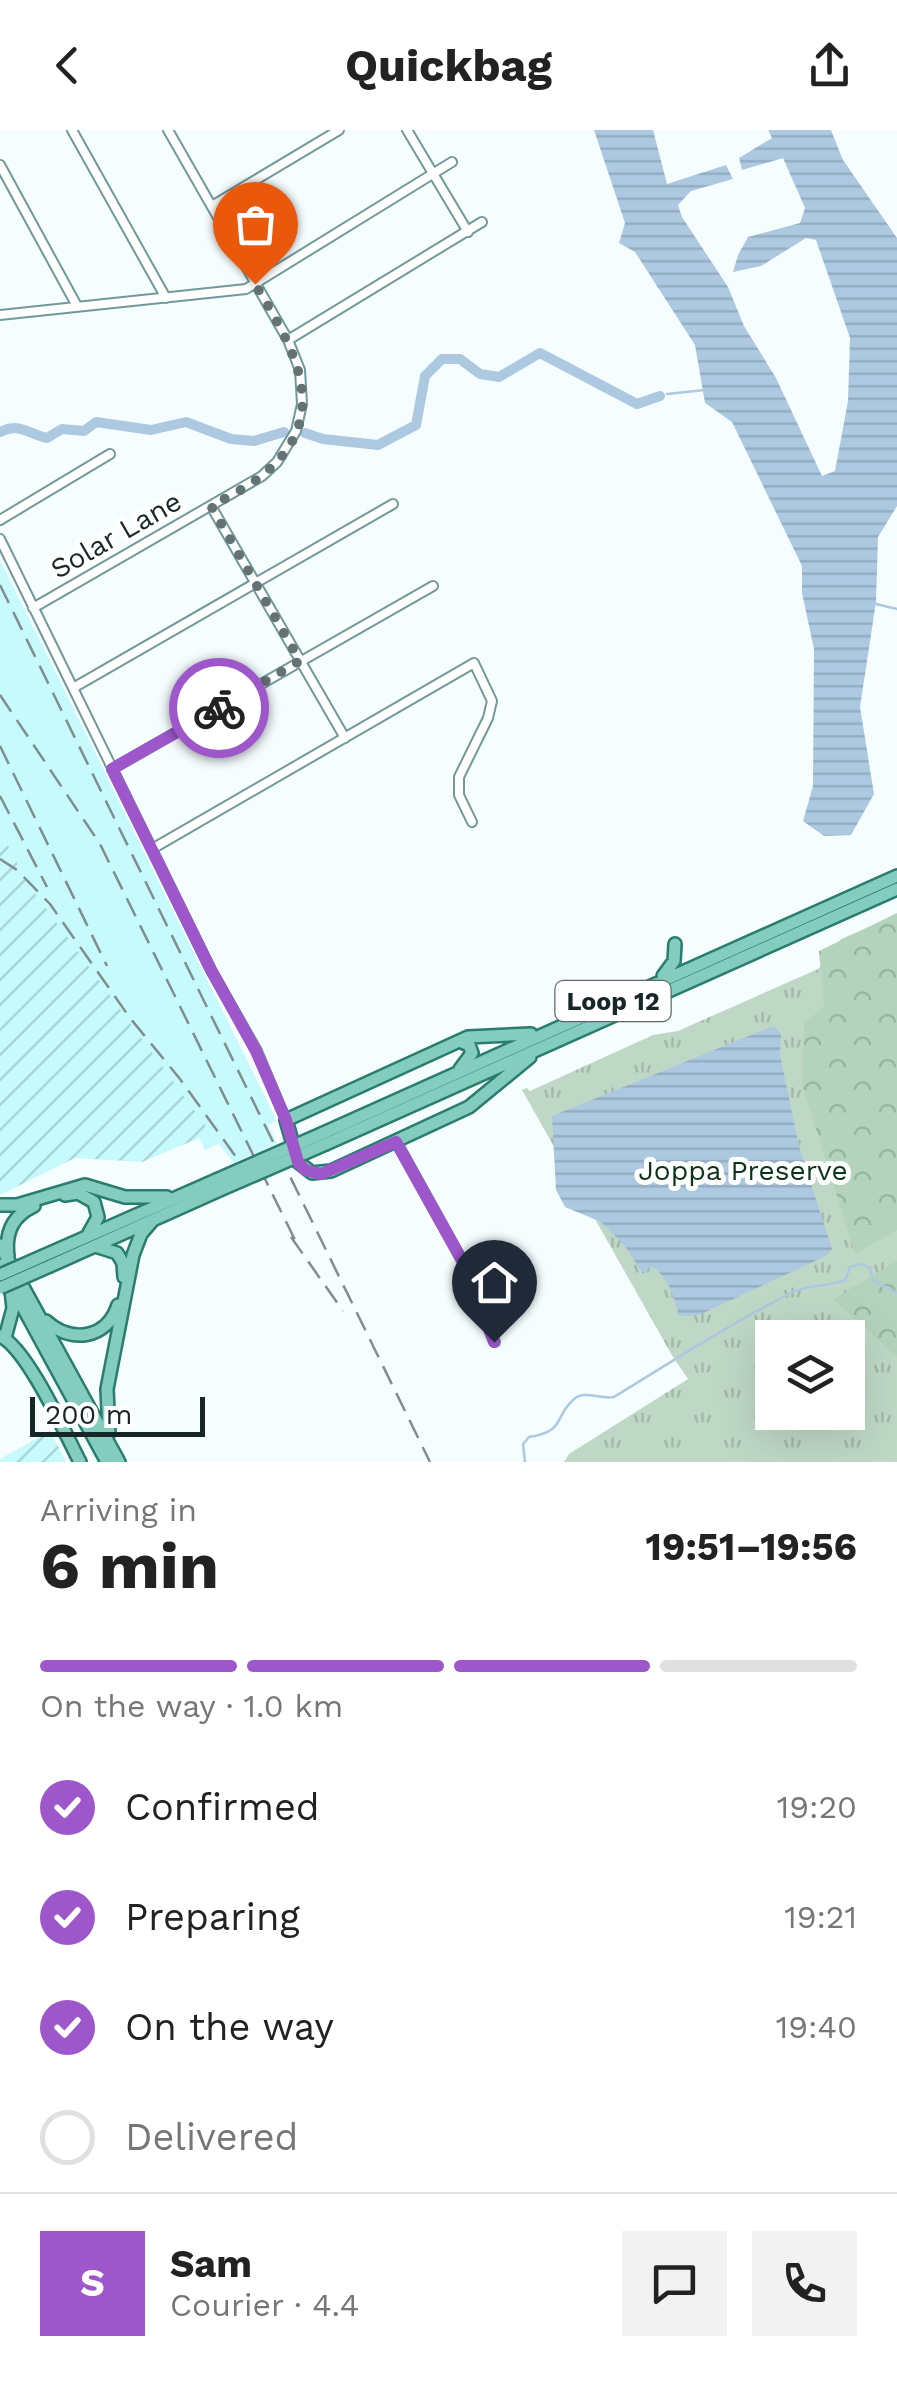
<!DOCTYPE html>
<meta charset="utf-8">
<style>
body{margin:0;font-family:"Work Sans",sans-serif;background:#f2f2f2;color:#222;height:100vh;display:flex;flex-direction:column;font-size:38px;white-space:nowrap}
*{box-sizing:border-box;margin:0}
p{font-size:32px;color:#767676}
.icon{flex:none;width:55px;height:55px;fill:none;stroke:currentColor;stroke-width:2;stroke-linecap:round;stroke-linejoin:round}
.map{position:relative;height:1332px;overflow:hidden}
.panel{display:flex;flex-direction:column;background:#fff;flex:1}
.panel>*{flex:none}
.buttons{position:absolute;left:755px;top:1190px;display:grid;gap:20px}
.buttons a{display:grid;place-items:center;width:110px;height:110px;border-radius:0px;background:#fff;box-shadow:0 10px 40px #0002;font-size:50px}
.scale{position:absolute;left:30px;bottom:25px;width:175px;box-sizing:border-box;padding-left:10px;border:5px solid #172728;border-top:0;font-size:28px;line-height:35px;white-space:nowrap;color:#172728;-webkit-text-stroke:8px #fff;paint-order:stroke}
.pin{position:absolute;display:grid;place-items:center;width:85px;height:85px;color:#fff;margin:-102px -42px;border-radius:50% 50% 50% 0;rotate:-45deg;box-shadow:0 0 10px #0007}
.pin .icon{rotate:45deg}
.courier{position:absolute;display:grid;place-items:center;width:100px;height:100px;margin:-50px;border:8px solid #9d57cb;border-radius:50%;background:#fff;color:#222;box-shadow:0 2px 12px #0007}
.overview em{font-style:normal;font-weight:700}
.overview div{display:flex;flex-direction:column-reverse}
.overview{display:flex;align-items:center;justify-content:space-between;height:170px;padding:0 40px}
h1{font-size:65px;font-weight:700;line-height:75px}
.bar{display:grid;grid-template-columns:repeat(4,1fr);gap:15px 10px;align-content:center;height:120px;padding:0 40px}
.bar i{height:12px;border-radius:8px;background:#e0e0e0}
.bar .selected{background:#9d57cb}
.bar p{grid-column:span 4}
.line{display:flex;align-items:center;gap:25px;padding:0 40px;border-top:2px solid #e0e0e0}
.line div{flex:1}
.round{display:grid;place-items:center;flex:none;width:105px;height:105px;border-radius:0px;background:#f2f2f2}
ol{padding:0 40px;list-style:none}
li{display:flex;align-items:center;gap:30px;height:110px}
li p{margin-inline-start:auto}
li .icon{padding:10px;border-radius:50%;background:#9d57cb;color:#fff;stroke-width:4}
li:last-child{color:#767676}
li i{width:55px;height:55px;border:5px solid #e0e0e0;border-radius:50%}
header{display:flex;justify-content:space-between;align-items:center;height:130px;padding:0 40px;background:#fff;font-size:45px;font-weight:700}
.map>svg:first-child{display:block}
.built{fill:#c6fafc}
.industrial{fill:url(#industrial-furrows)}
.grass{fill:url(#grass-tufts);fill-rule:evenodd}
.forest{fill:url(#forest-crowns)}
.water{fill:url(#water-rules)}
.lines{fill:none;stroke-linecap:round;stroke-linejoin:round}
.stream{stroke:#adc9e1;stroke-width:2.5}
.river{stroke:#adc9e1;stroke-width:10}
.minor-casing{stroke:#72999a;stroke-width:12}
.primary-casing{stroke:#297d6e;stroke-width:16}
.minor{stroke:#fff;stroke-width:8}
.primary{stroke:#84cdbe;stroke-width:11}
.rail{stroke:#818d8e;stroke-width:2.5;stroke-dasharray:20 10;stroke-linecap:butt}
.primary-bridge-casing{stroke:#297d6e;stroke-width:16;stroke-linecap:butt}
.primary-bridge{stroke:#84cdbe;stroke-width:11}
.done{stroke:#657273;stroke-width:10;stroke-dasharray:0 18}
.route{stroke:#9d57cb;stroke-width:12}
.labels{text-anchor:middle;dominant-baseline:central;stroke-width:10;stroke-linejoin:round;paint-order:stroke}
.shield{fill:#fff;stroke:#5d6868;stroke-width:2.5}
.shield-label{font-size:25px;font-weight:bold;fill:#172728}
.street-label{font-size:28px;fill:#172728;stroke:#fff}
.park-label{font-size:28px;fill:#0b321b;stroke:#fff}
</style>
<header><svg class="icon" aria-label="back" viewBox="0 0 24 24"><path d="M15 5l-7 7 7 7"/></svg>Quickbag<svg class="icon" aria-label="share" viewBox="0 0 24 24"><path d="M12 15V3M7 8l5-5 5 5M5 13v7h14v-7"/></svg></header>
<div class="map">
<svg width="897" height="1332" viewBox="0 0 897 1332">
<defs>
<pattern id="industrial-furrows" width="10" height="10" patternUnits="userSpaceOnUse" patternTransform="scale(2.5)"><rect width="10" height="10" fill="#c6fafc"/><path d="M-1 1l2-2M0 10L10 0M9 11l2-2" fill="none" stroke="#a9d6d8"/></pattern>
<pattern id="grass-tufts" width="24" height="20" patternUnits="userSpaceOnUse" patternTransform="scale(2.5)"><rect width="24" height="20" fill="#bfd8c6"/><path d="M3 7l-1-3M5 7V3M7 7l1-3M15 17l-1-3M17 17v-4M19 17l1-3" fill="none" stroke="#a3b9aa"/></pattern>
<pattern id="forest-crowns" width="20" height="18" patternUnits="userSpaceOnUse" patternTransform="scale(2.5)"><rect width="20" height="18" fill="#b4d3bd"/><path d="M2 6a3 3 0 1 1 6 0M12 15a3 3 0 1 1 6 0" fill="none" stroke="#9ab5a2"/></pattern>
<pattern id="water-rules" width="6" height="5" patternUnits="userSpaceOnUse" patternTransform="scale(2.5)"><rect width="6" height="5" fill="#adc9e1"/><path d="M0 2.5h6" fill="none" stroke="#94adc1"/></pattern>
</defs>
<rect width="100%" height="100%" fill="#f5fdfe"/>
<path class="built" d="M0,430L272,981L276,991L268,995L277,1013L234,1033L219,1014L205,1020L177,961L28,754L0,700Z"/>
<path class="industrial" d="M0,700L28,754L211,1003L142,1032L75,1028L0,1065Z
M50,1301L66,1332H0V1329Z"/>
<path class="grass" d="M897,785V1332H564L569,1324L688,1249L673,1227L522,960L527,958L530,961L653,905L678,901L818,839L841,809ZM772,1208H848V1282H772Z"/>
<path class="forest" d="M897,783V1100L855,1124L802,954L804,893L824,877L819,821Z
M897,1131V1227L833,1169Z"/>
<path class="water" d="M594,0H653L667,54L726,35L733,49L691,61L678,75L682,87L728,157L744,196L776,248L822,346L835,341L848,271L850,208L816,110L806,108L761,136L733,142L738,125L748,107L800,93L805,78L783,28L742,40L739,28L772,8L768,0H831L843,30L897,108V376L878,407L876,472L860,577L874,664L851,705L824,706L803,691L813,656L814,519L802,463V436L732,292L705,273L695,215L635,122L619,113L625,93Z
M771,897H775L781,904L780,925L799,1016L832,1119L826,1126L699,1185L679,1186C674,1167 669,1147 651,1136L643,1144L625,1116L601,1092L565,1077L556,1060L552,986Z"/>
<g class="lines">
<path class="stream" d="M667,264L705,260
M876,474L897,479
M525,1332L523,1314L529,1307C566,1301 554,1287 573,1270C584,1259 601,1270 614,1267C673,1231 731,1193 793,1162C809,1154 829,1157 845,1150L850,1137L862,1134L870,1138L873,1151L897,1163"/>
<path class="river" d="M0,302C19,292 28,304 47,308L62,299L84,301L96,292L151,300L186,292L231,309L254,311L284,302
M305,303L323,309L378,315L416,295L425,246L442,229H460L480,244L499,247L540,223L637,274L660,266"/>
<defs>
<path id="minor" d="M72,0L166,168
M407,0L468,102
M0,35L77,176
M212,76L339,0
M0,185L246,159L452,32
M288,210L482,92
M211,376L345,608
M0,390L110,324
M0,409L211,840L257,921L286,990
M33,478L262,346L277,332L296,301L302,274L300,240L288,210L168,0
M73,558L393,374
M112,639L433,456
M152,719L474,533L492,571L488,588L459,647V665L472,692
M396,1011L464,1134L495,1212"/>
<path id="primary" d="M663,846L674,831L675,814
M459,911L469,915L472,923L460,939
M530,927L469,977L331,1041L312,1043L298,1032L286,990L468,907L531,904
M321,1004L897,746
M326,1014L897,759
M65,1065L78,1063L94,1072L98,1087L89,1103
M0,1075H17L85,1055L125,1067H167
M0,1115L119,1332
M95,1116L117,1123L123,1133L124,1147
M8,1126C5,1103 12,1086 34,1076
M43,1126L216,1050
M0,1135L107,1332
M50,1136L220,1060
M46,1191C71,1214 107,1209 118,1175
M0,1206C27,1218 65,1303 80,1332
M5,1208L13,1178L11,1160
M109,1303L107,1259L133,1125L141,1104L153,1090"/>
</defs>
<use href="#minor" class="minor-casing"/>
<use href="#primary" class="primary-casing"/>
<use href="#minor" class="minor"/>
<use href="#primary" class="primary"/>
<path class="rail" d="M0,455L430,1332
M0,565L100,714L298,1116
M0,616L107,836
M0,666L47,757
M0,729L17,740L50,774L130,888L180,949L249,1045
M291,1107L343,1181"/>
<defs>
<path id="primary-bridge" d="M216,1050L321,1004
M220,1060L326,1014
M0,1145L43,1126
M0,1158L50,1136"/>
</defs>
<use href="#primary-bridge" class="primary-bridge-casing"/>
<use href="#primary-bridge" class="primary-bridge"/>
</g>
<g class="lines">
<path class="done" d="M219,578L300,531L211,376C229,366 249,357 265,343C335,284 292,216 255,154"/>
<path class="route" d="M219,578L112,639L211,840L256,921L286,990L298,1032L305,1040L321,1044L396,1012L464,1134L494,1212"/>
</g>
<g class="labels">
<rect class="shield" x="555.5" y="851" width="115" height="40" rx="8"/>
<g class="shield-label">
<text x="613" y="871">Loop 12</text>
</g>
<g class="street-label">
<text transform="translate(116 405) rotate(-30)">Solar Lane</text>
</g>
<g class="park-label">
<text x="743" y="1040">Joppa Preserve</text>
</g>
</g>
</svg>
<div class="buttons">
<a><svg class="icon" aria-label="layers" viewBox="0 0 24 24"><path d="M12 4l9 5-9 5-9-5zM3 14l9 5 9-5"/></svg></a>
</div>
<div class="scale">200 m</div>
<div class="pin" style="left:255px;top:154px;background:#ea580c"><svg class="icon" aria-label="bag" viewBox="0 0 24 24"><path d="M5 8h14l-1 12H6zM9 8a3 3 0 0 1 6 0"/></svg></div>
<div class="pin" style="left:494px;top:1212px;background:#1f2937"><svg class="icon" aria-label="home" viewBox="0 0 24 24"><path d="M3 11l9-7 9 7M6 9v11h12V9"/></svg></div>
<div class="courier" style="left:219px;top:578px"><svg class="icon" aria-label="bike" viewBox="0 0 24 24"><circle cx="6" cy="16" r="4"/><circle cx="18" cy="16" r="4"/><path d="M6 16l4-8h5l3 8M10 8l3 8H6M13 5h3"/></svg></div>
</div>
<section class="panel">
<div class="overview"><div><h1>6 min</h1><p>Arriving in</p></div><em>19:51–19:56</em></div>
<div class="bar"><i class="selected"></i><i class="selected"></i><i class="selected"></i><i></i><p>On the way · 1.0 km</p></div>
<ol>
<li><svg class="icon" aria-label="check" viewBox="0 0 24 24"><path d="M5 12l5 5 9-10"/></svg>Confirmed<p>19:20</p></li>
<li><svg class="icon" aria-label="check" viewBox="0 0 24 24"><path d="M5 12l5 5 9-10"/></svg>Preparing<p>19:21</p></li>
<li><svg class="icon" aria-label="check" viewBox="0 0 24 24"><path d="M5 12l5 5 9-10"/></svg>On the way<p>19:40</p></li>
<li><i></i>Delivered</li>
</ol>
<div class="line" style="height:180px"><b class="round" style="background:#9d57cb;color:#fff">S</b><div><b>Sam</b><p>Courier · 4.4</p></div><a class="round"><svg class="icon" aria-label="chat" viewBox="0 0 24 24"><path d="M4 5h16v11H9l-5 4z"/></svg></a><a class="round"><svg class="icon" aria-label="phone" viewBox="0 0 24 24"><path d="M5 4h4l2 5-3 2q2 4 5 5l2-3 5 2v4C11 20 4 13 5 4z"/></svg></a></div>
</section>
